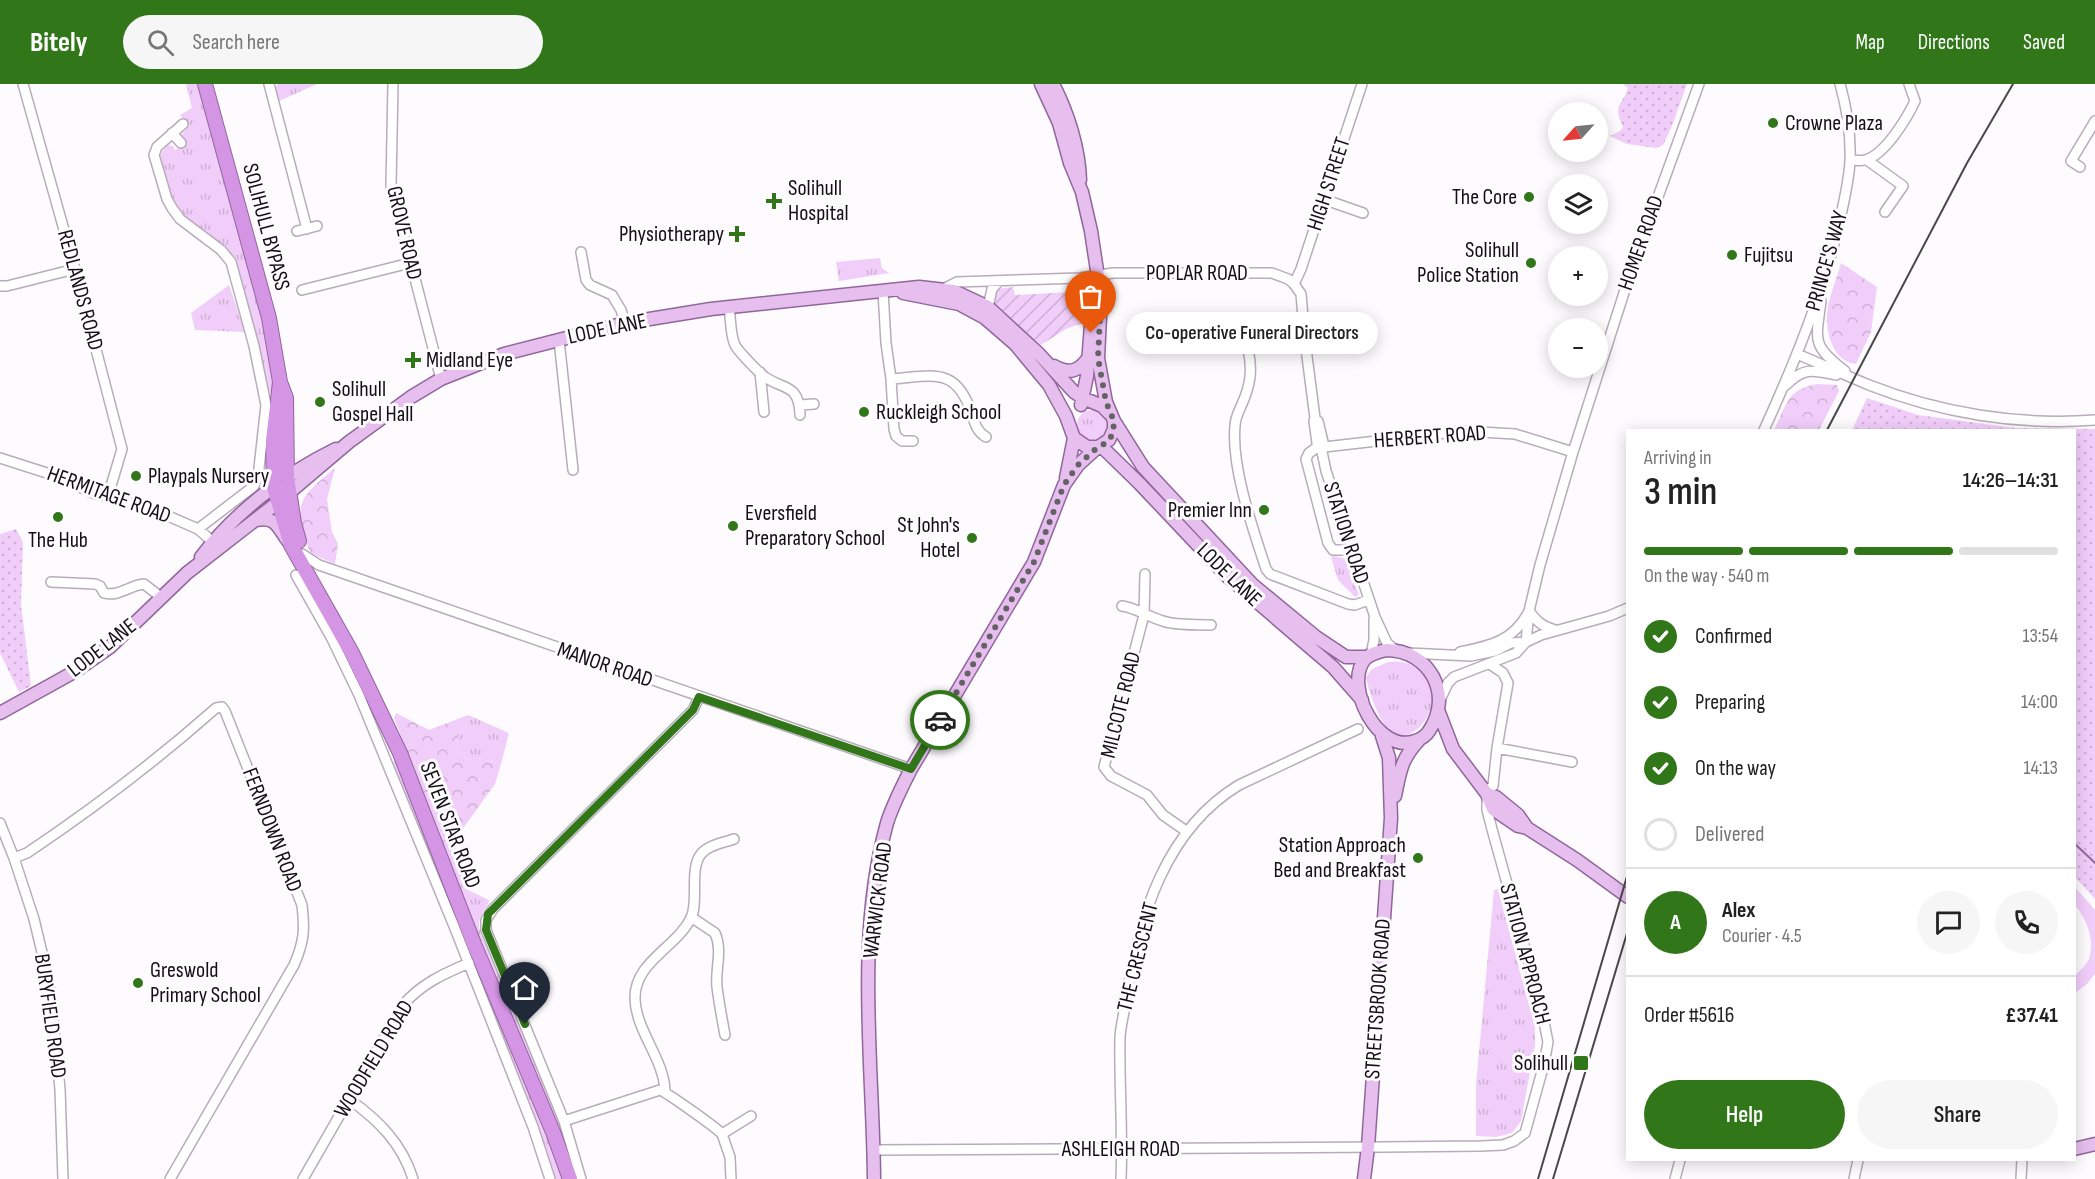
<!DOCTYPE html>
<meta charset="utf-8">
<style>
body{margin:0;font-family:"Sofia Sans Condensed",sans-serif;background:#f6f6f6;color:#222;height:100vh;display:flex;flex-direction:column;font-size:22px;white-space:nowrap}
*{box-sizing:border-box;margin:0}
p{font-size:20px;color:#767676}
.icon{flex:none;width:33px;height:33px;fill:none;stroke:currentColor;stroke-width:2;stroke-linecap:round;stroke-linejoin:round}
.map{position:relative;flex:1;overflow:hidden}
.panel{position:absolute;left:1626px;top:345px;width:450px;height:732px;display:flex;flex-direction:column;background:#fff;border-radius:0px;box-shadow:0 3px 15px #0003}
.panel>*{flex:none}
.needle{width:39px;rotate:243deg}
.buttons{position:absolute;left:1548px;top:18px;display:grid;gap:12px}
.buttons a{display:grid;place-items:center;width:60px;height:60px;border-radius:50%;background:#fff;box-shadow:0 3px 15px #0003;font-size:30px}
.pin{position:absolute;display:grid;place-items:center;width:51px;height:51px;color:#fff;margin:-62px -26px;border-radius:50% 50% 50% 0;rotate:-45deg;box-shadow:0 0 6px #0007}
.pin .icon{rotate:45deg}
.courier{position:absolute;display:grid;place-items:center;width:60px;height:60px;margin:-30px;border:4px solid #31771a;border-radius:50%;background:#fff;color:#222;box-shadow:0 2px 8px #0007}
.bubble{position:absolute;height:42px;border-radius:21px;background:#fff;box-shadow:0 3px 15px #0003;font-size:20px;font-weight:600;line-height:42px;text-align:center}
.overview em{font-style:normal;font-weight:600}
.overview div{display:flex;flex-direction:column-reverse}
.overview{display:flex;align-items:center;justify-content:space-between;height:102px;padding:0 18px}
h1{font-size:39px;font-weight:600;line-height:45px}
.bar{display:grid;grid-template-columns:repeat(4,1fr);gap:9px 6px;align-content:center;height:72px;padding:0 18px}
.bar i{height:8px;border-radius:4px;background:#e0e0e0}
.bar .selected{background:#31771a}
.bar p{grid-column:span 4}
.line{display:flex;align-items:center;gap:15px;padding:0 18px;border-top:2px solid #e0e0e0}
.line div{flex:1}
.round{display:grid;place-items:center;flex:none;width:63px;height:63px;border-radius:32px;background:#f6f6f6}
ol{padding:0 18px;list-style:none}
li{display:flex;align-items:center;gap:18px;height:66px}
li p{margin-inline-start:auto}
li .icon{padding:6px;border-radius:50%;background:#31771a;color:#fff;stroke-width:4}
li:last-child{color:#767676}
li i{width:33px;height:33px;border:3px solid #e0e0e0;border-radius:50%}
.button{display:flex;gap:12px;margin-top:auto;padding:12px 18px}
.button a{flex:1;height:69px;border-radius:36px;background:#31771a;color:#fff;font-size:24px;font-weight:600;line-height:69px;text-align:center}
.button a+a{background:#f6f6f6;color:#222}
header{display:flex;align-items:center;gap:36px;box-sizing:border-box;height:84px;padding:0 30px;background:#31771a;color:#fff}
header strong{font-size:28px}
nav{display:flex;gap:33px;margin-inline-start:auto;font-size:21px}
.search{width:420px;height:54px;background:#f6f6f6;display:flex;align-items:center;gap:15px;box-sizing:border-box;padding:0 21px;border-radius:33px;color:#767676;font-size:22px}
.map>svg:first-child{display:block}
.grass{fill:url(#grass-tufts)}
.forest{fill:url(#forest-crowns)}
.park{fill:url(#park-dots)}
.garden{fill:url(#garden-furrows)}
.pitch{fill:#f1cefa}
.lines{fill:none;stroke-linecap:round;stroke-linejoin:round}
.stream{stroke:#976aa3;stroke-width:2}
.minor-casing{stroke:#b8acba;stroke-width:12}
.major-casing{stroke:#91669c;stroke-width:15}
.highway-casing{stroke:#91669c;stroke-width:16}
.minor{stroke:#fff;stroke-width:9}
.major{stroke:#e6bfef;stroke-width:12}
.highway{stroke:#d595e5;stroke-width:14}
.rail{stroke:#4a474b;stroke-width:2}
.done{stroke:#656266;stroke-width:6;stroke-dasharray:0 10.8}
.route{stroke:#31771a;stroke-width:8}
.poi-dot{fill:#31771a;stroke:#fdfbfe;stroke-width:2}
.labels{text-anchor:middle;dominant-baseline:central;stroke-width:6;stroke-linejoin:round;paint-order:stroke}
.poi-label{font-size:22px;fill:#130f14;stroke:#fdfbfe;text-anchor:start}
.street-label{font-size:22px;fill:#130f14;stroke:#fdfbfe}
</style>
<header>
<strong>Bitely</strong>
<div class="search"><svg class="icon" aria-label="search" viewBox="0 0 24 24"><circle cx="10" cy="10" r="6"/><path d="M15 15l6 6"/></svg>Search here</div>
<nav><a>Map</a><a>Directions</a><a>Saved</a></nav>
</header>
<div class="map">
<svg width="2095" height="1095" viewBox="0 0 2095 1095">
<defs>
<pattern id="grass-tufts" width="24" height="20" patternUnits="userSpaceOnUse" patternTransform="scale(1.5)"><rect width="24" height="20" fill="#f1cefa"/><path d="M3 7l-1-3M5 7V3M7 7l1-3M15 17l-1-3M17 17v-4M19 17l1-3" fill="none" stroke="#ceb0d5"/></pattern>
<pattern id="forest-crowns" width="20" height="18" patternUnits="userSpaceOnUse" patternTransform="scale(1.5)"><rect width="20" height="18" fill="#f1cefa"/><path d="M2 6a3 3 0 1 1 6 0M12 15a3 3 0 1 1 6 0" fill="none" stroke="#ceb0d5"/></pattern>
<pattern id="park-dots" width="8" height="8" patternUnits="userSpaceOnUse" patternTransform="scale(1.5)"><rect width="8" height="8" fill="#f1cefa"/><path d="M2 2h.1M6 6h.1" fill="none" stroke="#ceb0d5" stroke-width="1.8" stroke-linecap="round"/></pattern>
<pattern id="garden-furrows" width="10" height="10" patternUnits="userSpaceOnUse" patternTransform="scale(1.5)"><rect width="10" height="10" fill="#f1cefa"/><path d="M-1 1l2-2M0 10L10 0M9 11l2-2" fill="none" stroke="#ceb0d5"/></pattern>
</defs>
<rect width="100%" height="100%" fill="#fdfbfe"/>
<path class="grass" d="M186,0H199L269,259L273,309L268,308L241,193L230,168L183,134L166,104L159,76L162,68L168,61L173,62L175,66L185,59L180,53L189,42L180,31L192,24Z
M278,0H317L279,17L275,4Z
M880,174L882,184L889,189L839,197L836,178Z
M229,201L245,248L195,246L191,229Z
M1077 341a15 15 0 1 1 30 0a15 15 0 1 1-30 0Z
M1334,472L1346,475L1359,511L1355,513L1338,496L1331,473Z
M1388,578C1401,576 1414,580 1422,589C1429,598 1433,607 1432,619C1431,634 1411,659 1394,650C1380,642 1369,608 1366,593L1372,585Z
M468,631L509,649L501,680L477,674L468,676L458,667L457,649L466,642Z
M397,676L540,1028L565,1095H553L391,679Z
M437,744L454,757L468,806L489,816C488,825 479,830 479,841C479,853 496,877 501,891C528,957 563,1025 575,1095L493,896L440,759Z
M1498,805L1535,943V961L1521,1037L1512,1049L1496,1053L1476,1052V1001L1494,806Z"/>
<path class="forest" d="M1841,179L1877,203L1871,248L1856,280C1833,278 1826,249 1827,230C1828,215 1837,194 1841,179Z
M1817,300L1837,301L1839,307L1819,346H1774C1787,321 1786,306 1817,300Z
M335,384L327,415L332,448L338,460L335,480L310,469C293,421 297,415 335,384Z
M396,629L429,646L468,631L466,642L457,649L458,667L468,676L477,674L501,680L495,700L454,757L437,744L394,634Z"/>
<path class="park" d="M1623,0H1687L1672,42L1663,61L1656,64L1627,60L1610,52L1620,47L1623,43C1612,19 1622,23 1628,4Z
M1867,314L1918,331L2015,344L2095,345V815L2074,792V346H1852Z
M16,445L23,458L21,521L31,602L19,608L0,569V450Z"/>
<path class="garden" d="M1013,203L1015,211L1070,208L1080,217L1083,239L1066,245L1041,261L995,223L993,217L997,205Z"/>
<path class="pitch" d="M2075,803L2095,826V890L2086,901L2075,909C2075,906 2073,898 2074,894C2077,888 2086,882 2089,875C2095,855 2087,836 2075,821Z"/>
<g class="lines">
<path class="stream" d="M2074,759L2095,779"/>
<defs>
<path id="minor" d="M23,0L75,185L122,365L108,412
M269,0L307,145
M393,0L391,102L441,295
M183,40L157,63L154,71L167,115L172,124L180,135L221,166L231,178L254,262L266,321L258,393L254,402L198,445
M172,49L181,59
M1850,76C1855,76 1861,77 1865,76C1885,71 1907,34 1915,17L1909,0
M1867,76L1903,102L1885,128
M2080,83L2071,77L2095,37
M1323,115L1363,129
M297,147L317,142
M581,168L586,196L590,201L612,211L621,226L625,239
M1294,200L1301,185L1362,0
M0,202H7L75,185
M943,205L957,198L1080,194L1113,189H1272L1288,195L1294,200L1301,210L1305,257L1315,334L1314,337L1317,359L1321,363L1326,387L1375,533L1387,559L1395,566
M302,206L410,179
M883,207L886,259L891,295C934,292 956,282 972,330C975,340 977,348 986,353
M1821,217C1816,257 1811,261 1845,287
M729,223C731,235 730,251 735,261C737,266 759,289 765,293C783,306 799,299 800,331
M988,223L992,205L999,197
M1186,253L1196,261L1239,259L1248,266C1253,286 1250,302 1242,320C1239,327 1235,334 1235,342C1231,383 1253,445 1266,485L1270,490L1348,520L1355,521L1368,516
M559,256L573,386
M1797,270C1821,280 1845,291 1869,301C1940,329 2019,342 2095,336
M760,288L764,328
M891,295L894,345L896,352L902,357H913
M1786,301C1804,283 1812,286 1836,291
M800,321L814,320
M1318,337L1323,358L1321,363
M1764,346C1795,278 1823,209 1840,136C1844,116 1849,97 1850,77C1851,51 1847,25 1840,0
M0,374L53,391L95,410L108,412L159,428L198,445L213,458
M1353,466H1333L1328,459L1306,375L1309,369L1316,364L1463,347L1515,350L1573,368
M302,470L319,481L911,685
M1145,490L1144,531L1104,683L1111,692L1147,711L1163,731L1186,747
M296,491L331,553L359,611L454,842L533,1043L550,1095
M51,498L95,500L100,502L104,509C119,513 130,501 144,500L162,514
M1122,522C1137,524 1148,533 1163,537C1177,542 1196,540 1211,541
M1529,527C1537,538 1542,542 1555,546
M1526,558L1529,527L1540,481L1573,368L1630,190L1699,0
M1460,568C1490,562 1513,557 1528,529
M1408,569L1471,572L1495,567L1511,559L1526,558
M1371,571L1374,556V535
M1440,616L1448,599L1454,593L1516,569L1526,558L1541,551L1609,532L1628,524
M1497,664L1572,678
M1485,708L1493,702L1497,664L1508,599L1503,589L1490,580
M0,739L14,774L34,835L50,902L60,1005L63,1095
M14,774L27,769C94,724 155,678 216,624L222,623L225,627L302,821C305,846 304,858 294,881L170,1095
M691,833L715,849C723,867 715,885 717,903C719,919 722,935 725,951
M665,1007C664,975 636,947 635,915C634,878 676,864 691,834C699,817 689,785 701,770C708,761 723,759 734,755
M349,1015C378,1036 402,1059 413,1095
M564,1037L660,1006C666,1008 717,1044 722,1050
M874,1066L1384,1063L1481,1062L1503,1061L1514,1057L1525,1049L1544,980L1548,958L1540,918L1493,749L1487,726V715
M303,1095L403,921C421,900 443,890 469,879
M581,1095L564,1037L486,846V836L493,825L693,626L699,613
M731,1095L730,1073L722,1050L751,1032
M1121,1095C1123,1048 1119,1000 1120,953C1121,939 1125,925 1127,912C1139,832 1166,745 1239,701L1358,645
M1675,1095L1680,1076
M1854,1095L1858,1076
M2021,1095L2022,1076"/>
<path id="major" d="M1053,0C1068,29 1079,64 1080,96
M903,209L959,220L985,234L1015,260L1049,301L1066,332L1074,354L1087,363H1098L1109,356L1114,345V337L1106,318L1098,274L1101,213L1091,147L1082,108L1070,79L1059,39L1041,0
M1054,282C1070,291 1079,287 1089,273
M1081,321L1087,292L1092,228
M1114,337L1143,383L1253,501L1316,553L1346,573H1366
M1101,362L1140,400L1228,493L1333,583L1362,616
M1066,394L1074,354
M257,436C276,432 278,444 288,457
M201,473C235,428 285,390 336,365
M1386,566C1429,566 1454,610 1429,647C1426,652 1421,655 1415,657C1378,671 1343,601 1365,575C1370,570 1378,568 1386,566Z
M1438,626L1453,665L1487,710L1493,725L1518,742L1527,744
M0,629L74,588L110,563L187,489L277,419L349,358L411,313L441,295L504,270L625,239L711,225L919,203L954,207L988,223L1039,270L1074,308L1083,314L1102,322L1112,332
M1487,710L1496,713L1518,731L1527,744L1577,776L1628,813
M1395,712C1400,688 1401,675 1419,656
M2074,1065L2095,1060
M874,1095C873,979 855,853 887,739C893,720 902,703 911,685L1034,478L1064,401L1078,381L1098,363
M1364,1095L1368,1063L1391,734L1389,674L1382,652"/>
<path id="highway" d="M205,0L269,234L280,298L286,314L287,393L294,439L299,457
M280,298L273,357L274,403L291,461L352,569L400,669L474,860L553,1048L570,1095"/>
</defs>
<use href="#minor" class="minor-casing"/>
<use href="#major" class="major-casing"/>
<use href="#highway" class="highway-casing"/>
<use href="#minor" class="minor"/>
<use href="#major" class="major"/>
<use href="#highway" class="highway"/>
<path class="rail" d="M1827,346L1967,79L2013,0
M1538,1095L1628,789
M1553,1095L1628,846"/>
</g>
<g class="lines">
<path class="done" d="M940,636L1034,478L1064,401L1078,381L1098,363L1106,359L1113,350L1114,337L1106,318L1098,274L1101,213L1097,190L1093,208L1091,249"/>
<path class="route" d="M525,940L486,846L488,830L693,626L699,613L911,685L940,636"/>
</g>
<g class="poi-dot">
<circle cx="1773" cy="39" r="6"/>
<circle cx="1529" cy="113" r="6"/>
<path d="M771 108h6v6h6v6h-6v6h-6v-6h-6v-6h6z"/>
<path d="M734 141h6v6h6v6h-6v6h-6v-6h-6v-6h6z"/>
<circle cx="1732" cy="171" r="6"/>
<circle cx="1531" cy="179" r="6"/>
<path d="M410 267h6v6h6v6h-6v6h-6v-6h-6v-6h6z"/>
<circle cx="320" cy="318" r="6"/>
<circle cx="864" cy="328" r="6"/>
<circle cx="136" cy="392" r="6"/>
<circle cx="1264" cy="426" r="6"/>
<circle cx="58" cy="433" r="6"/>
<circle cx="733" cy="442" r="6"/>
<circle cx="972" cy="454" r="6"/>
<circle cx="1418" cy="774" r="6"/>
<circle cx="138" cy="899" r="6"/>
<rect x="1573" y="971" width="16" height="16" rx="3"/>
</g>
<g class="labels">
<g class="poi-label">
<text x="1785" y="39">Crowne Plaza</text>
<text x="788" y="104">Solihull<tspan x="788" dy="25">Hospital</tspan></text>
<text x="1517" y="113" text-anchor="end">The Core</text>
<text x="724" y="150" text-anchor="end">Physiotherapy</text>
<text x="1519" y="166" text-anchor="end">Solihull<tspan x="1519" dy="25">Police Station</tspan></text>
<text x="1744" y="171">Fujitsu</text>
<text x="426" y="276">Midland Eye</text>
<text x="332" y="305">Solihull<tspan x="332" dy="25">Gospel Hall</tspan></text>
<text x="876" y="328">Ruckleigh School</text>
<text x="148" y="392">Playpals Nursery</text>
<text x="1252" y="426" text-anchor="end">Premier Inn</text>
<text x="745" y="429">Eversfield<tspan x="745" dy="25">Preparatory School</tspan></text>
<text x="960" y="441" text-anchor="end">St John's<tspan x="960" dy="25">Hotel</tspan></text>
<text x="58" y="456" text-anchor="middle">The Hub</text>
<text x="1406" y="761" text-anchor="end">Station Approach<tspan x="1406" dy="25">Bed and Breakfast</tspan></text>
<text x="150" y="886">Greswold<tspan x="150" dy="25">Primary School</tspan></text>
<text x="1568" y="979" text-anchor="end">Solihull</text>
</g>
<g class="street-label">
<text transform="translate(1329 100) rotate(-72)">HIGH STREET</text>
<text transform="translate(266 143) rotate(75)">SOLIHULL BYPASS</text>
<text transform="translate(404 149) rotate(77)">GROVE ROAD</text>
<text transform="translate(1641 159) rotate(-71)">HOMER ROAD</text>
<text transform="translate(1827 177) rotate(-74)">PRINCE'S WAY</text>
<text x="1197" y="189">POPLAR ROAD</text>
<text transform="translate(80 206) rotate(75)">REDLANDS ROAD</text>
<text transform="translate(607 245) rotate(-12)">LODE LANE</text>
<text transform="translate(1430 353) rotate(-4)">HERBERT ROAD</text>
<text transform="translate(109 411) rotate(20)">HERMITAGE ROAD</text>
<text transform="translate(1346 449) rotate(72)">STATION ROAD</text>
<text transform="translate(1229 491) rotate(44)">LODE LANE</text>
<text transform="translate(102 564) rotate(-38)">LODE LANE</text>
<text transform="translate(605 581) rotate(19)">MANOR ROAD</text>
<text transform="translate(1121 621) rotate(-76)">MILCOTE ROAD</text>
<text transform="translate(450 741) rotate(69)">SEVEN STAR ROAD</text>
<text transform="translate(272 746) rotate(69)">FERNDOWN ROAD</text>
<text transform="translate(878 816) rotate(-83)">WARWICK ROAD</text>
<text transform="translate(1525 870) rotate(75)">STATION APPROACH</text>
<text transform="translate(1138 873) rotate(-76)">THE CRESCENT</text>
<text transform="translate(1378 915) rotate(-86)">STREETSBROOK ROAD</text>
<text transform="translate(50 932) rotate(82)">BURYFIELD ROAD</text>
<text transform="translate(374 975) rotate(-59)">WOODFIELD ROAD</text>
<text x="1121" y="1065">ASHLEIGH ROAD</text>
</g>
</g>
</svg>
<div class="buttons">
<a><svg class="needle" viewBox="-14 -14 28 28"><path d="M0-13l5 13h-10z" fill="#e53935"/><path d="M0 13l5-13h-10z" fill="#767676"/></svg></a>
<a><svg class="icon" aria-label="layers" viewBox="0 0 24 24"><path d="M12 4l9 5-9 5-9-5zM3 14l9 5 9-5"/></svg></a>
<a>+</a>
<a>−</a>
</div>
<div class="pin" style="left:1091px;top:249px;background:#ea580c"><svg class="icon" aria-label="bag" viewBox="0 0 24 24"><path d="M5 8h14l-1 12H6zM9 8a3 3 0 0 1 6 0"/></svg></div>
<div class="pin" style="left:525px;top:940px;background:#1f2937"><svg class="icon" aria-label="home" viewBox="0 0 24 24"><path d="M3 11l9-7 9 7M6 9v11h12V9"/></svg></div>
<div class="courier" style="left:940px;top:636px"><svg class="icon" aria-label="car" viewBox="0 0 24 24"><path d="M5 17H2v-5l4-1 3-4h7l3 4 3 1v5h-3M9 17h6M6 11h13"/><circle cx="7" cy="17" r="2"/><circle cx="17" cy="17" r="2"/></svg></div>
<div class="bubble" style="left:1126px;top:228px;width:252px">Co-operative Funeral Directors</div>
<section class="panel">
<div class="overview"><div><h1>3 min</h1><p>Arriving in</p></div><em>14:26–14:31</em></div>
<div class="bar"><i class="selected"></i><i class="selected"></i><i class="selected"></i><i></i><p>On the way · 540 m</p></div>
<ol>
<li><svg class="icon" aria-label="check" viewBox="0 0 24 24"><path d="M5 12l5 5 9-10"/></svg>Confirmed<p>13:54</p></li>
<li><svg class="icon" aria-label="check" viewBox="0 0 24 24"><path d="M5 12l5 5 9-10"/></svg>Preparing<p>14:00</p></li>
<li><svg class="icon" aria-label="check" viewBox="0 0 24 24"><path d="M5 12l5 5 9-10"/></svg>On the way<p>14:13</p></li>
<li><i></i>Delivered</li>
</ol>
<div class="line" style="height:108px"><b class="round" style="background:#31771a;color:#fff">A</b><div><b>Alex</b><p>Courier · 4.5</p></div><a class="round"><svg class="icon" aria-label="chat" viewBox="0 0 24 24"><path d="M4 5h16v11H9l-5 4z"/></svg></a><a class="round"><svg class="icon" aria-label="phone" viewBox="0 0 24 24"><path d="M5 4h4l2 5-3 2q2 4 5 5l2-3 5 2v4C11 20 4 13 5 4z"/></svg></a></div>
<div class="line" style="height:78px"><div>Order #5616</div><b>£37.41</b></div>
<div class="button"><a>Help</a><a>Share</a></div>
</section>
</div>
